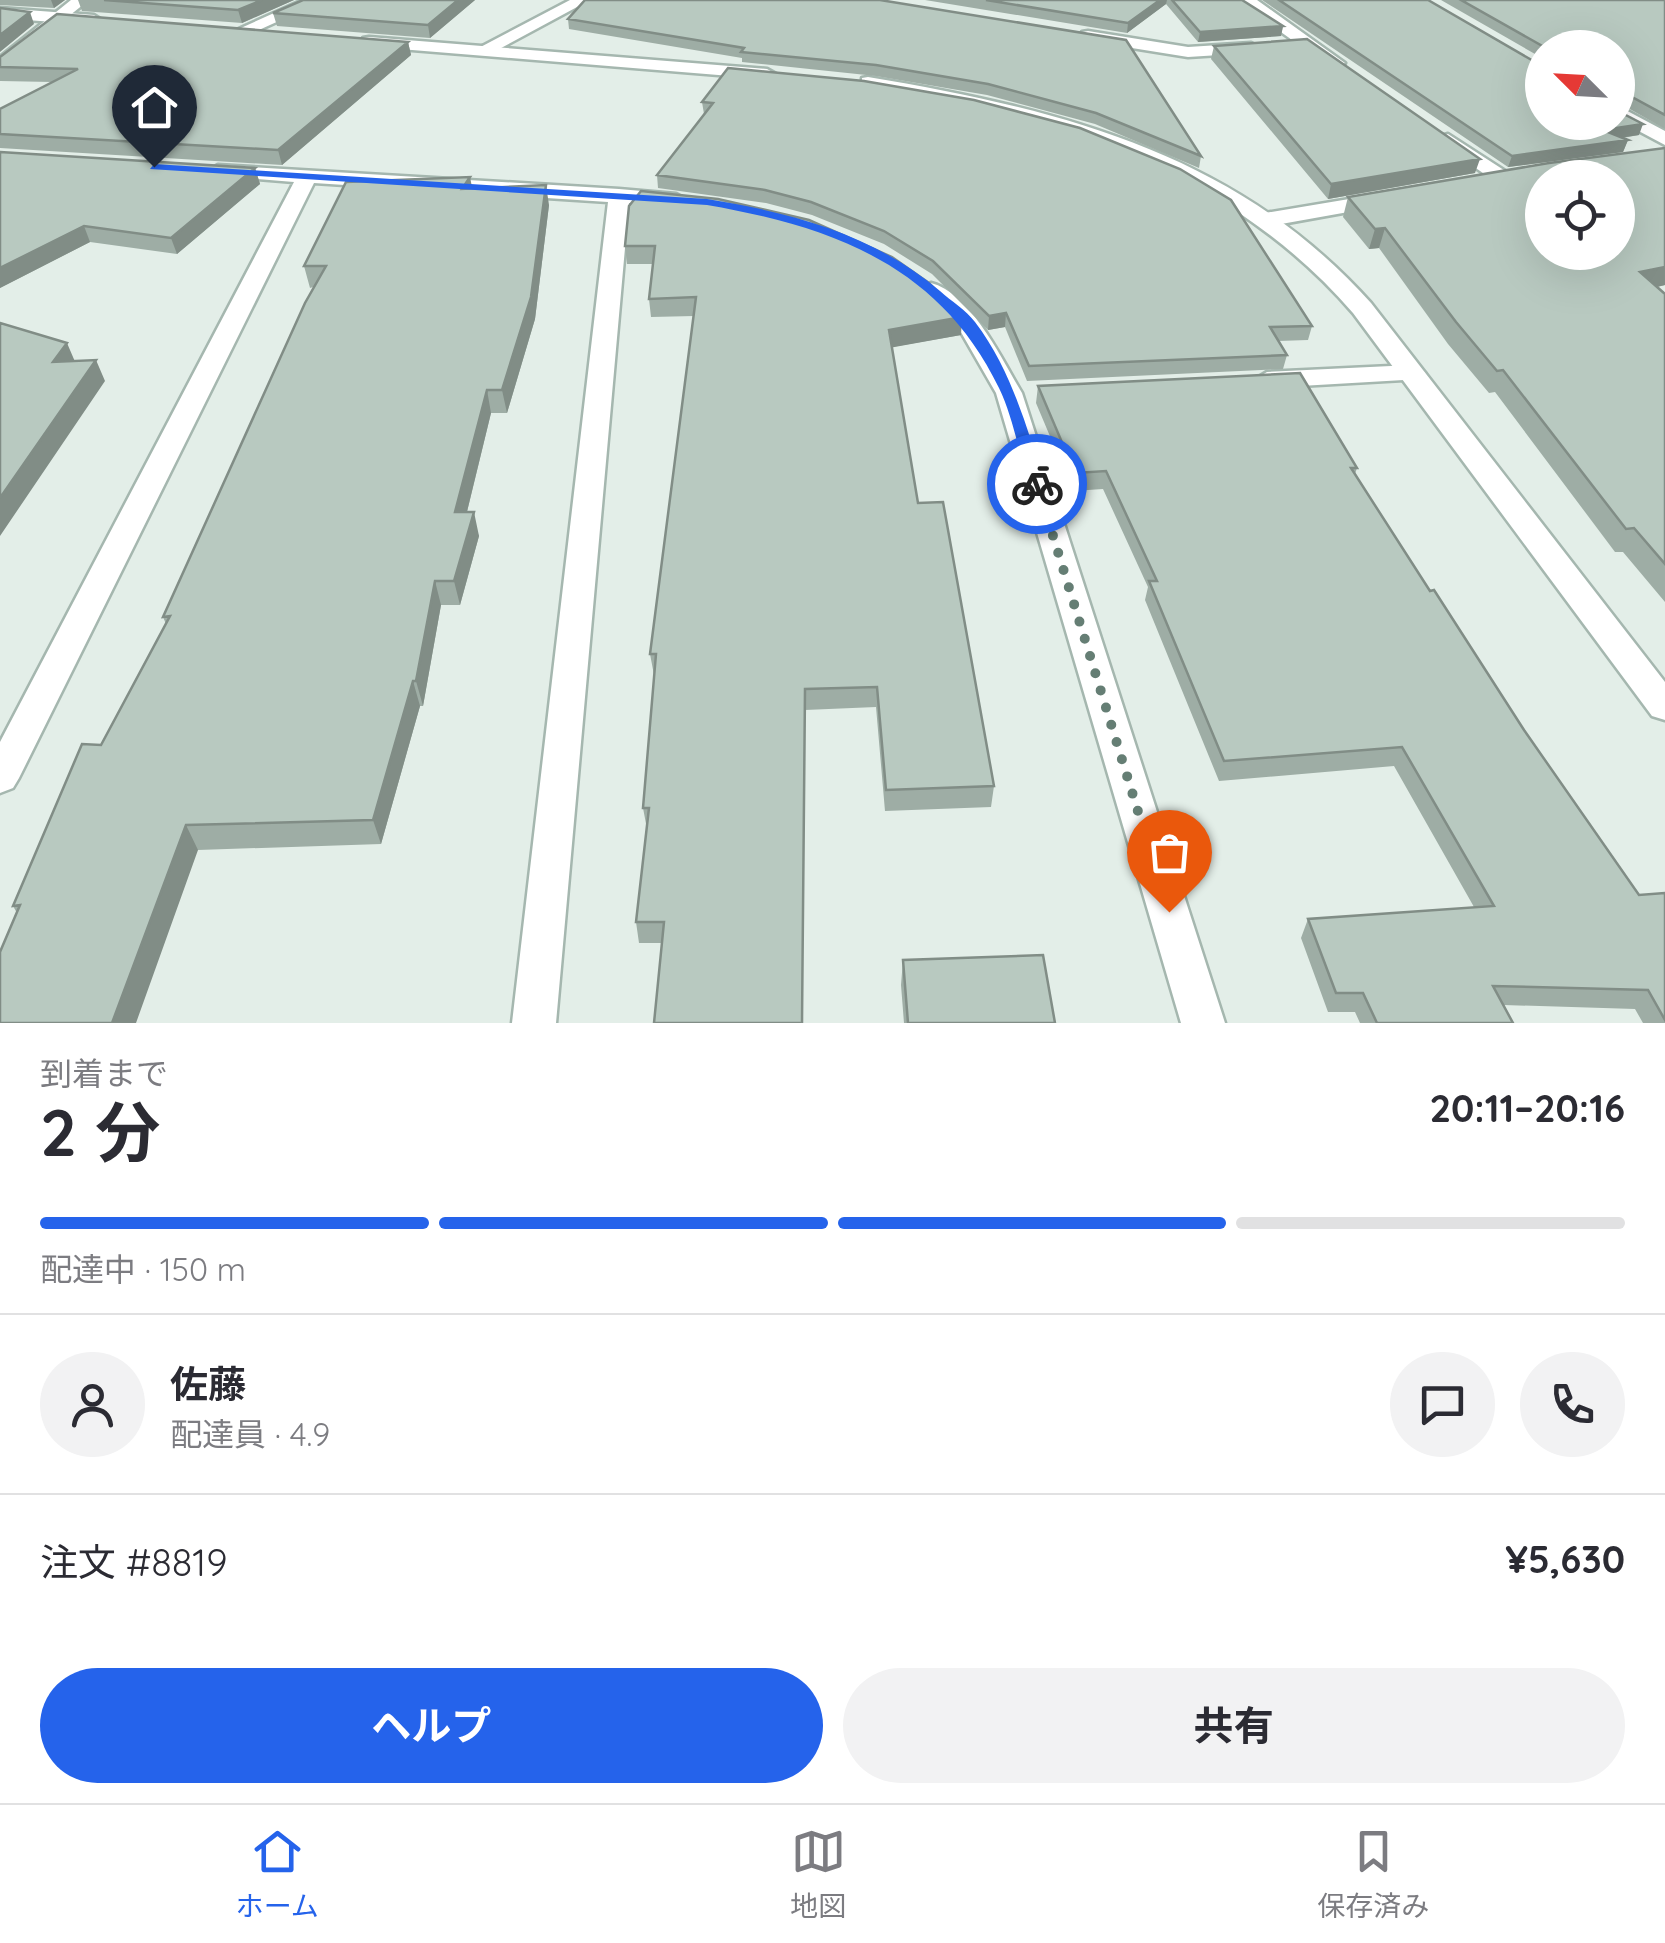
<!DOCTYPE html>
<html lang="ja">
<meta charset="utf-8">
<style>
body{margin:0;font-family:Quicksand,"Noto Sans JP",sans-serif;background:#f2f2f3;color:#2b2b33;height:100vh;display:flex;flex-direction:column;font-size:38px;white-space:nowrap}
*{box-sizing:border-box;margin:0}
p{font-size:32px;color:#7c7c81}
.icon{flex:none;width:55px;height:55px;fill:none;stroke:currentColor;stroke-width:2;stroke-linecap:round;stroke-linejoin:round}
.map{position:relative;height:1023px;overflow:hidden}
.panel{display:flex;flex-direction:column;background:#fff;flex:1}
.panel>*{flex:none}
.needle{width:65px;rotate:294deg}
.tools{position:absolute;left:1525px;top:30px;display:grid;gap:20px}
.tools a{display:grid;place-items:center;width:110px;height:110px;border-radius:50%;background:#fff;box-shadow:0 10px 40px #0002;font-size:50px}
.pin{position:absolute;display:grid;place-items:center;width:85px;height:85px;color:#fff;margin:-102px -42px;border-radius:50% 50% 50% 0;rotate:-45deg;box-shadow:0 0 10px #0007}
.pin .icon{rotate:45deg}
.courier{position:absolute;display:grid;place-items:center;width:100px;height:100px;margin:-50px;border:8px solid #2563eb;border-radius:50%;background:#fff;color:#222;box-shadow:0 2px 12px #0007}
.head em{font-style:normal;font-weight:700}
.head div{display:flex;flex-direction:column-reverse}
.head{display:flex;align-items:center;justify-content:space-between;height:170px;padding:0 40px}
h1{font-size:65px;font-weight:700;line-height:75px}
.bar{display:grid;grid-template-columns:repeat(4,1fr);gap:15px 10px;align-content:center;height:120px;padding:0 40px}
.bar i{height:12px;border-radius:8px;background:#e1e1e2}
.bar .active{background:#2563eb}
.bar p{grid-column:span 4}
.line{display:flex;align-items:center;gap:25px;padding:0 40px;border-top:2px solid #e1e1e2}
.line div{flex:1}
.round{display:grid;place-items:center;flex:none;width:105px;height:105px;border-radius:52px;background:#f2f2f3}
.button{display:flex;gap:20px;margin-top:auto;padding:20px 40px}
.button a{flex:1;height:115px;border-radius:60px;background:#2563eb;color:#fff;font-size:40px;font-weight:700;line-height:115px;text-align:center}
.button a+a{background:#f2f2f3;color:#2b2b33}
.tab-bar{display:flex;justify-content:space-around;align-items:center;height:140px;border-top:2px solid #e1e1e2;background:#fff;font-size:28px;color:#7c7c81}
.tab-bar a{display:grid;justify-items:center;gap:5px}
.tab-bar .active{color:#2563eb}
.map>svg:first-child{display:block}
.lines{fill:none;stroke-linecap:round;stroke-linejoin:round}
.minor-casing{stroke:#a5b7af;stroke-width:5}
.tertiary-casing{stroke:#a5b7af;stroke-width:5}
.minor{fill:#fff;fill-rule:evenodd}
.tertiary{fill:#fff;fill-rule:evenodd}
.wall{fill:#9eada5}
.shaded-wall{fill:#818d86}
.building{fill:#b8c9c0;stroke:#818d86;stroke-width:2.5;fill-rule:evenodd}
.route{fill:#2563eb}
.done{stroke:#657e74;stroke-width:10;stroke-dasharray:0 18}
</style>
<div class="map">
<svg width="1665" height="1023" viewBox="0 0 1665 1023">
<rect width="100%" height="100%" fill="#e3eee8"/>
<g class="lines">
<defs>
<path id="minor" d="M71,0H89L0,71V57Z
M303,0H325L246,36L232,32Z
M570,0H590L488,55L473,51Z
M1228,0H1257L1345,63L1336,68L1330,67L1246,7Z
M1088,31L1188,47L1251,43L1260,48L1251,53L1188,57L1082,40V32Z
M1618,106L1665,131V145L1618,120Z
M1448,134L1510,174L1513,178L1510,182H1496L1441,144V136Z
M218,165L619,189L676,194L687,200L676,206L629,203L556,1023H512L608,202L314,183L19,778L13,788L0,793V742L294,182L211,175L208,171Z
M1385,193L1393,194L1396,199L1393,204L1265,227L1254,220L1265,213Z
M931,283C971,293 1002,360 1022,393L1225,1023H1181L996,393L958,327L919,290Z
M1412,365L1425,373L1421,379L1267,388L1254,380L1267,372Z"/>
<path id="tertiary" d="M0,8L94,15L102,20L94,25L0,18Z
M369,37L767,69L776,74L767,79L363,46V38Z
M868,77C1059,109 1237,153 1371,303L1665,682V720L1652,716L1353,313C1256,201 1126,141 983,109C943,100 901,95 862,86V78Z"/>
</defs>
<use href="#minor" class="minor-casing"/>
<use href="#tertiary" class="tertiary-casing"/>
<use href="#minor" class="minor"/>
<use href="#tertiary" class="tertiary"/>
</g>
<path class="wall" d="M0,0H65L54,8L0,5Z
M78,0H294L242,23L82,11Z
M303,0H475L430,38L277,26L273,13Z
M880,0L1201,156L1199,168L1095,124L987,95L876,76L742,62V58L569,29L568,19Z
M925,0H1242L1283,26L1281,36L1198,42L1166,4L1127,33Z
M1262,0H1428L1542,122L1618,48H1542V58L1441,0H1665V129L1621,104L1620,112L1639,135L1622,138L1628,140L1623,152L1508,167Z
M408,42L411,55L282,165L0,148V109L52,82L0,81V57Z
M1214,46L1475,173L1328,199L1211,59Z
M728,68L1312,326L1308,340L1278,341L1287,355L1283,369L1027,381L1005,327L988,330L932,274L884,244L812,215L766,203L658,188L657,175L704,114L702,102Z
M0,152L255,168L260,184L177,254L90,242L0,288Z
M472,189L549,205L535,319L507,413H491L467,512L479,536L460,605H441L423,706H420L381,844L198,850L17,913L13,906L166,624L163,617L313,287L310,288L304,266Z
M1348,197L1665,285L1657,287L1665,294V602L1623,552H1615L1495,392L1489,393L1448,344L1379,248L1369,249L1343,217Z
M629,206L961,335L892,347L918,503L994,786L991,807L885,811L876,707L805,710L662,943H639L636,922L647,829L643,808L654,675L650,654L694,316L651,317L649,299L653,264H627L625,246Z
M1038,386L1357,468L1355,474L1430,591L1524,730L1639,895L1665,893V1023H1643L1635,1009L1504,1005L1513,1023H1360L1355,1012H1328L1301,938L1308,919L1474,907L1394,766L1219,781L1145,600L1148,587L1103,489L1073,491L1036,403Z
M903,960L1055,1023H904L901,985Z"/>
<path class="shaded-wall" d="M51,0H65L54,8Z
M262,0H294L242,23L238,10Z
M458,0H475L430,38L428,25Z
M1160,0H1167L1166,4L1127,33L1128,23Z
M30,12L34,24L0,52V35Z
M1283,26L1281,36L1198,42L1200,32Z
M408,42L411,55L282,165L278,150Z
M1643,124L1639,135L1599,141L1603,130Z
M1628,140L1623,152L1508,167L1512,156Z
M1480,159L1475,173L1328,199L1331,184Z
M255,168L260,184L177,254L171,238Z
M470,177L474,197L462,189Z
M546,185L549,205L535,319L507,413L502,390Z
M84,226L90,242L0,288V268Z
M1385,228L1379,248L1369,249L1375,229Z
M1665,267V285L1631,293L1640,272Z
M1006,313L1005,327L988,330L989,316Z
M962,317L961,335L889,348V330Z
M67,343L76,364L53,362Z
M96,360L105,381L0,536V498Z
M487,390L491,413L461,536L455,512Z
M474,512L479,536L460,605L454,581Z
M435,581L441,605L423,706L416,681Z
M413,681L420,706L381,844L373,820Z
M186,825L198,850L136,1023H112Z"/>
<path class="building" d="M104,0H262L238,10Z
M303,0H458L428,25L273,13Z
M585,0H880L1126,40L1201,156L1096,113L988,84L876,65L741,52L744,48L568,19Z
M986,0H1160L1128,23Z
M1172,0H1242L1283,26L1200,32Z
M1279,0H1428L1542,66V122H1618V48H1546L1461,0H1665V115L1621,91L1620,112L1643,124L1603,130L1628,140L1512,156Z
M0,8L30,12L0,35Z
M57,14L408,42L278,150L0,134V109L78,69L0,67V57Z
M1307,39L1480,159L1331,184L1214,46Z
M728,68L864,81L974,100L1080,128L1180,169L1231,200L1312,326L1270,327L1287,355L1029,366L1006,313L989,316L933,261L884,231L811,202L765,190L657,175L713,103L702,102Z
M1665,148V267L1640,272L1665,294V564L1634,528L1626,529L1503,370L1497,371L1456,322L1385,228L1375,229L1348,197L1549,163ZM1542,178H1618V252H1542Z
M0,152L255,168L171,238L84,226L0,268Z
M470,177L462,189L546,185L531,297L502,390H487L455,512H474L454,581H435L416,681H413L373,820L186,825L112,1023H0V952L20,905L13,906L82,744L101,745L170,616L163,617L305,303L326,266H304L346,182Z
M641,191L718,199L809,220L892,257L929,283L962,317L889,330L918,503L943,502L994,786L886,790L877,687L805,689L802,1023H654L664,922H636L649,808H643L656,654H650L696,297L649,299L655,246H625L629,206Z
M0,323L67,343L53,362L96,360L0,498Z
M1300,373L1357,468H1351L1430,591L1434,590L1524,730L1639,895L1665,893V1020L1648,990L1493,986L1513,1023H1377L1363,993H1336L1308,919L1494,906L1402,747L1224,761L1149,581H1157L1106,471L1075,473L1038,386Z
M1043,955L1055,1023H908L903,960Z"/>
<path class="route" d="M154,164L707,199C793,213 873,234 940,291C951,301 966,310 975,322C1011,369 1027,428 1045,484L1037,488L1029,484C1019,453 1013,417 999,388C940,266 834,227 707,205L150,169Z"/>
<g class="lines">
<path class="done" d="M1037,484L1169,912"/>
</g>
</svg>
<div class="tools">
<a><svg class="needle" viewBox="-14 -14 28 28"><path d="M0-13l5 13h-10z" fill="#e53935"/><path d="M0 13l5-13h-10z" fill="#7c7c81"/></svg></a>
<a><svg class="icon" aria-label="locate" viewBox="0 0 24 24"><circle cx="12" cy="12" r="6"/><path d="M12 2v4M12 18v4M2 12h4M18 12h4"/></svg></a>
</div>
<div class="pin" style="left:1169px;top:912px;background:#ea580c"><svg class="icon" aria-label="bag" viewBox="0 0 24 24"><path d="M5 8h14l-1 12H6zM9 8a3 3 0 0 1 6 0"/></svg></div>
<div class="pin" style="left:154px;top:167px;background:#1f2937"><svg class="icon" aria-label="home" viewBox="0 0 24 24"><path d="M3 11l9-7 9 7M6 9v11h12V9"/></svg></div>
<div class="courier" style="left:1037px;top:484px"><svg class="icon" aria-label="bike" viewBox="0 0 24 24"><circle cx="6" cy="16" r="4"/><circle cx="18" cy="16" r="4"/><path d="M6 16l4-8h5l3 8M10 8l3 8H6M13 5h3"/></svg></div>
</div>
<section class="panel">
<div class="head"><div><h1>2 分</h1><p>到着まで</p></div><em>20:11–20:16</em></div>
<div class="bar"><i class="active"></i><i class="active"></i><i class="active"></i><i></i><p>配達中 · 150 m</p></div>
<div class="line" style="height:180px"><a class="round"><svg class="icon" aria-label="person" viewBox="0 0 24 24"><circle cx="12" cy="8" r="4"/><path d="M4 21q1-7 8-7t8 7"/></svg></a><div><b>佐藤</b><p>配達員 · 4.9</p></div><a class="round"><svg class="icon" aria-label="chat" viewBox="0 0 24 24"><path d="M4 5h16v11H9l-5 4z"/></svg></a><a class="round"><svg class="icon" aria-label="phone" viewBox="0 0 24 24"><path d="M5 4h4l2 5-3 2q2 4 5 5l2-3 5 2v4C11 20 4 13 5 4z"/></svg></a></div>
<div class="line" style="height:130px"><div>注文 #8819</div><b>¥5,630</b></div>
<div class="button"><a>ヘルプ</a><a>共有</a></div>
</section>
<nav class="tab-bar">
<a class="active"><svg class="icon" aria-label="home" viewBox="0 0 24 24"><path d="M3 11l9-7 9 7M6 9v11h12V9"/></svg>ホーム</a>
<a><svg class="icon" aria-label="map" viewBox="0 0 24 24"><path d="M3 6l6-2 6 2 6-2v14l-6 2-6-2-6 2zM9 4v14M15 6v14"/></svg>地図</a>
<a><svg class="icon" aria-label="saved" viewBox="0 0 24 24"><path d="M7 4h10v16l-5-4-5 4z"/></svg>保存済み</a>
</nav>
